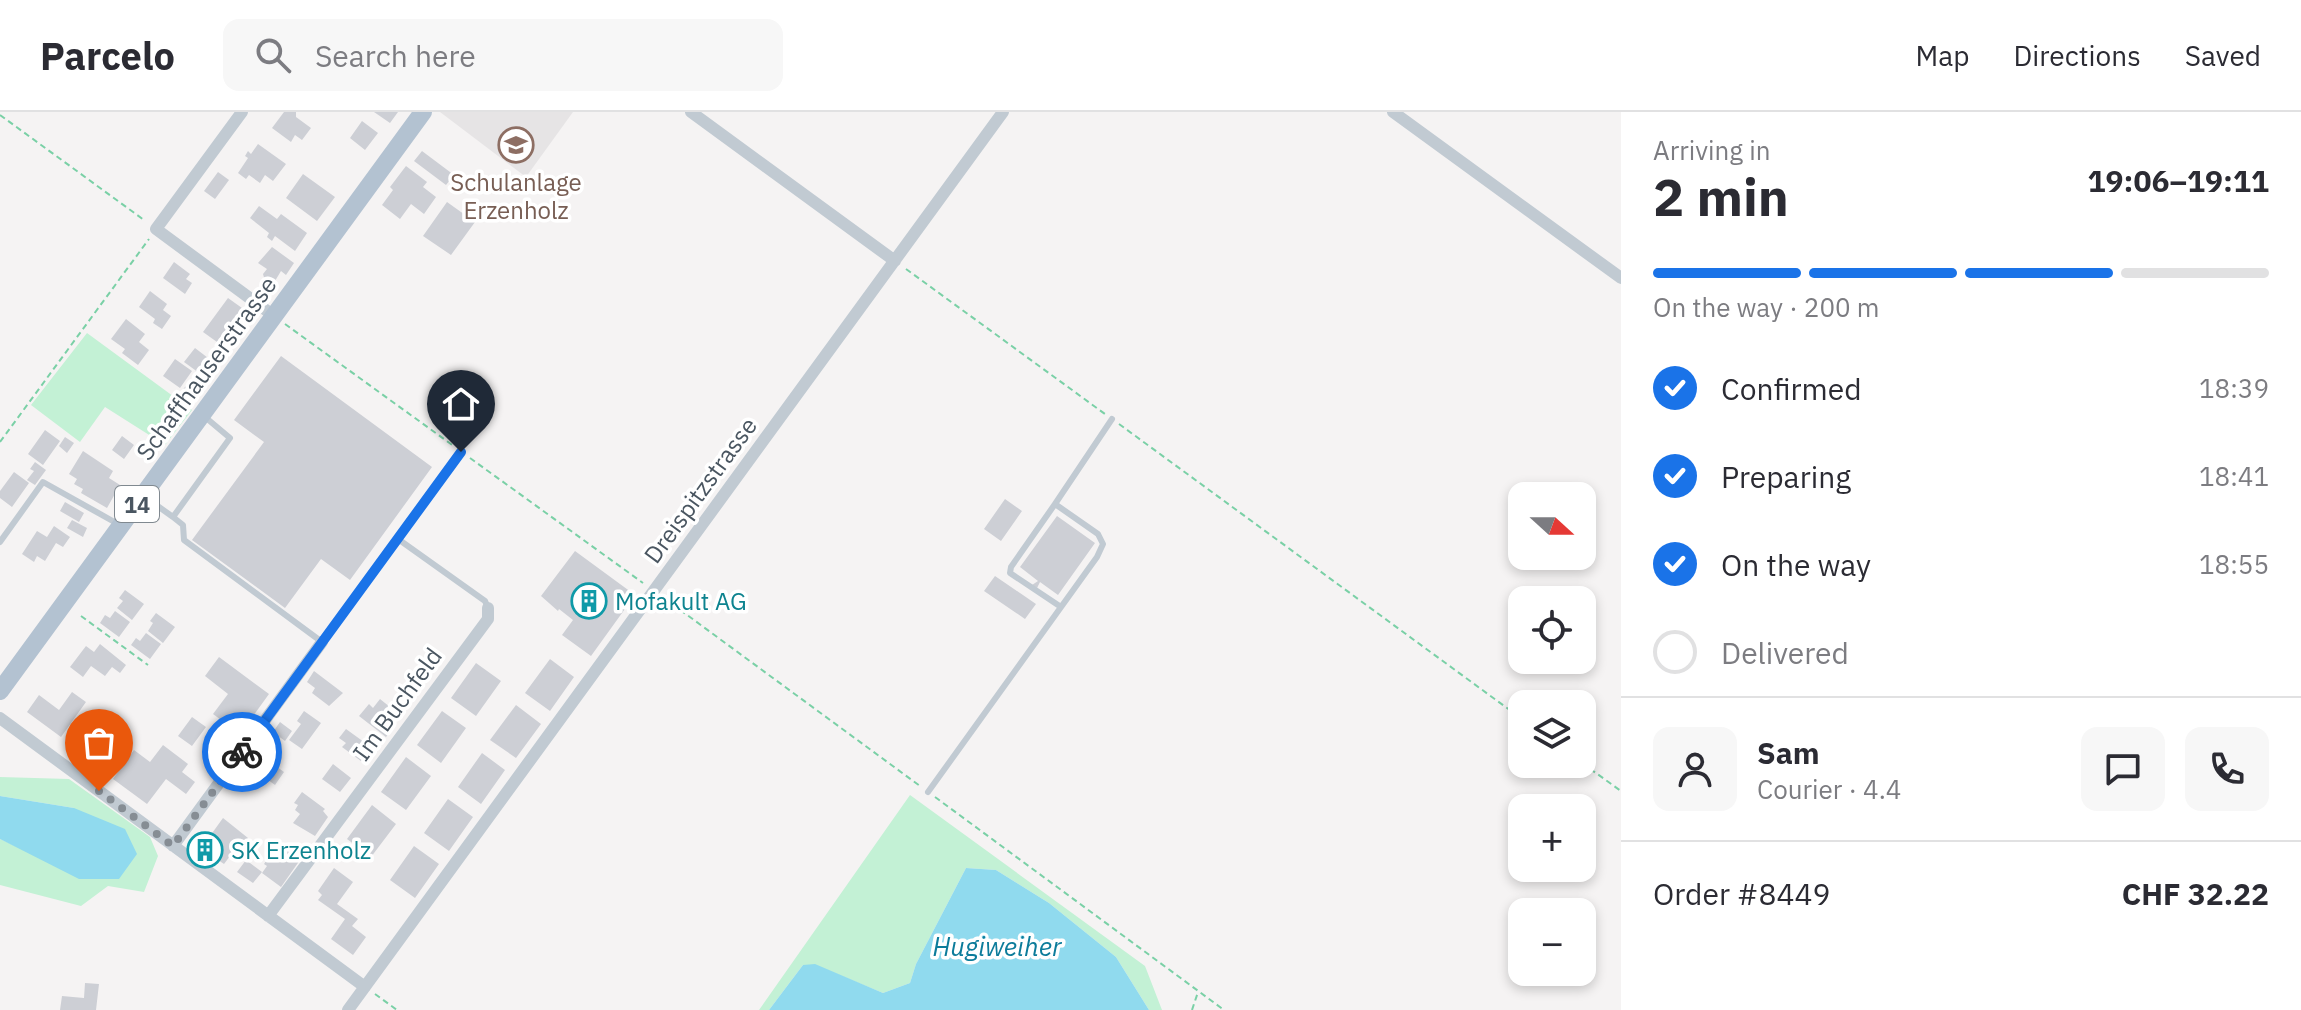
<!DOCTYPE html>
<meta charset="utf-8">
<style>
body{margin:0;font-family:"IBM Plex Sans",sans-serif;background:#f7f7f7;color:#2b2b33;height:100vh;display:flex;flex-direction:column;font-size:30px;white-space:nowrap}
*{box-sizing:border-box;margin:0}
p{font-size:26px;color:#7c7c81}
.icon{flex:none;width:44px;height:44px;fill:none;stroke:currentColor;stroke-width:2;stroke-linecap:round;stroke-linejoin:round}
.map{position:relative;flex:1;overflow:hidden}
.details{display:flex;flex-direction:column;background:#fff;width:680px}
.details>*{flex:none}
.needle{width:52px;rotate:111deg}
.controls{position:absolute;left:1508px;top:370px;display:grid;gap:16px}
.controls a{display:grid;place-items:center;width:88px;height:88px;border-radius:16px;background:#fff;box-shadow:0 4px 12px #0003;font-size:40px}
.pin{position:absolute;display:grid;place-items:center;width:68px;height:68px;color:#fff;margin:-82px -34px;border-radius:50% 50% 50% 0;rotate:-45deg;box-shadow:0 0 8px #0007}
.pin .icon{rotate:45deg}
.courier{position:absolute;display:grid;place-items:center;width:80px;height:80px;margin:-40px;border:6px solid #1a73e8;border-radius:50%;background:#fff;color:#222;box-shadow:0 2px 10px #0007}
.summary em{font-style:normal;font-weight:700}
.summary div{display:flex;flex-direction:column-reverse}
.summary{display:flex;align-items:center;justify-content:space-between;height:136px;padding:0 32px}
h1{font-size:52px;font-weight:700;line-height:60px}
.bar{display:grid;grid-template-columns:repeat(4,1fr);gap:12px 8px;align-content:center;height:96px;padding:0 32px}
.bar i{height:10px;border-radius:6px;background:#e1e1e2}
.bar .current{background:#1a73e8}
.bar p{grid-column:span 4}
.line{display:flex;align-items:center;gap:20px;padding:0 32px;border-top:2px solid #e1e1e2}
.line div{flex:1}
.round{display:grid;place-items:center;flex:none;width:84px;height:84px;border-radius:16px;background:#f7f7f7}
ol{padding:0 32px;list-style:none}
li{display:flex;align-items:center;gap:24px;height:88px}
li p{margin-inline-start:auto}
li .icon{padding:8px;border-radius:50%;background:#1a73e8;color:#fff;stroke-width:4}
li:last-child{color:#7c7c81}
li i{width:44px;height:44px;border:4px solid #e1e1e2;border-radius:50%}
header{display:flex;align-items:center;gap:48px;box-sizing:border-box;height:112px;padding:0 40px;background:#fff;border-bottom:2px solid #e1e1e2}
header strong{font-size:38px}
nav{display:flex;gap:44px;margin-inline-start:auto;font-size:28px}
.search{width:560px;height:72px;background:#f7f7f7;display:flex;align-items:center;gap:20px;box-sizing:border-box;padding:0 28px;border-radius:16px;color:#7c7c81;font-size:30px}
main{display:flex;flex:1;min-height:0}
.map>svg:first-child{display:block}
.education{fill:#e6e4e5}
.green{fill:#c3f1d5}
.water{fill:#90daee}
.building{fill:#cdcfd5}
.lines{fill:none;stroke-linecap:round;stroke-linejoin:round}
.path{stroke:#7ad0a6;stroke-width:2;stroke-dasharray:6 4;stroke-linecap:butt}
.lane{stroke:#c1cad2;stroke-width:6}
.street{stroke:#c1cad2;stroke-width:12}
.primary{stroke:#b3c2d1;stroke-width:18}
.done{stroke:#868d94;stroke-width:8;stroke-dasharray:0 14.4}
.route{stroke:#1a73e8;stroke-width:10}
.labels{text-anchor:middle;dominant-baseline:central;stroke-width:7;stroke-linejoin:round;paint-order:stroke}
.shield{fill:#fff;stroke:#808990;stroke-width:2}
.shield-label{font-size:22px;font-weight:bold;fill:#4a5661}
.education-label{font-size:24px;fill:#785e54;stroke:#fff}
.street-label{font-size:24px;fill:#4a5661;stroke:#fff}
.culture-label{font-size:24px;fill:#0d838f;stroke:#fff;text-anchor:start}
.water-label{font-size:26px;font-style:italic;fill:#0c7c9b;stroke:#fff}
</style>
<header>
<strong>Parcelo</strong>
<div class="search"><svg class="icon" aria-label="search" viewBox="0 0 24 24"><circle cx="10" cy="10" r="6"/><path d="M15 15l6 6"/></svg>Search here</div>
<nav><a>Map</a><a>Directions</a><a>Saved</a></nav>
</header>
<main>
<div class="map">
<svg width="1621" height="898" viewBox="0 0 1621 898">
<rect width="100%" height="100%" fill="#f5f3f3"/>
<path class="education" d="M440,0H573L526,65Z"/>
<path class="green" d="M87,221L192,298L165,333L105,295L80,330L31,293Z
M0,665L69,667L150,725L158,744L144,780L108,774L81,794L0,773V727L37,744L74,696L0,684Z
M910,683L1145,854L1162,898H1149L1116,845L1049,791L996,758L966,756L916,852L910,871L883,881L815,853H803L769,898H759Z"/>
<path class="water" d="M0,684L74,696L125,717L137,742L119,767H79L0,727Z
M966,756L996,758L1049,791L1116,845L1149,898H769L803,853L815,852L883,881L910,871L916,852Z"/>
<path class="building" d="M284,0H296V5L311,16L302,28L295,23L291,30L272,16Z
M374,0H398L390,11Z
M362,9L378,21L365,38L350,26Z
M258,32L286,52L273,69L265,63L260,71L249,63L246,67L238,61L248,46L245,44L248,39L251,42Z
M422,39L454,63L446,73L414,49Z
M406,54L427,70L423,75L436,85L424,102L411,92L400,107L382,93L393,78L390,75Z
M218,60L229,68L215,87L204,79Z
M303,62L335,85L317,109L286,86Z
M447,90L475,110L451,143L423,124Z
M259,94L277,107L281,102L307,121L295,139L275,124L272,129L267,125L269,121L250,106Z
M272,135L294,151L286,163L281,159L272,174L265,169L263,162L267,157L258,151Z
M174,150L190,162L186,167L192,171L185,182L163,166Z
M150,179L167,192L163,198L171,204L162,217L153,211L155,207L139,195Z
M228,186L242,196L217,230L203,220Z
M126,207L145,222L139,230L149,238L138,253L122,241L125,237L111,227Z
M195,236L212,249L209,253L213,256L206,266L184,250Z
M281,244L432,355L350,468L321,447L285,496L192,428L264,330L234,308Z
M175,247L192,259L180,276L163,264Z
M188,271L197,278L192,286L182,279Z
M45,318L60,329L43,353L28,342Z
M122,324L134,333L124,347L112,338Z
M65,325L74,331L67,341L59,334Z
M83,339L113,359L109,366L120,373L107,396L81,381L83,377L74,372L77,367L69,362Z
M35,350L46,358L35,373L27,368L34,359L30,357Z
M14,360L29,371L12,395L0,386V379Z
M1005,387L1022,399L1001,429L984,417Z
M65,390L84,401L79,410L60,399Z
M1057,404L1095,431L1058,483L1040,470L1037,476L1032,473L1038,469L1020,455Z
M72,408L87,416L83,425L67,416Z
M54,414L70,425L63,435L56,431L45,449L37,444L34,450L22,442L37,419L47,425Z
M575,439L635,483L591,544L562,523L573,508L559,497L558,499L541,484Z
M995,464L1036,492L1025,507L984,479Z
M125,478L144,492L132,508L117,496L123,489L119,486Z
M115,499L130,510L119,525L100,511L105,503L110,506Z
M156,501L175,515L163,531L148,519L153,511L150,509Z
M146,521L161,532L150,547L131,533L136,526L140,529Z
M100,532L126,553L120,561L112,555L105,564L91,554L83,565L70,555L86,534L94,540Z
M219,545L269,582L240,622L213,602L228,582L205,564Z
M550,547L574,565L550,599L525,581Z
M476,551L501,569L476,604L451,586Z
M314,559L343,581L329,594L312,581L315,576L307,570Z
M72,580L86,590L61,625L27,600L39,583L59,598Z
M380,587L395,599L387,608L395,614L386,625L359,604L369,592L373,596Z
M516,593L541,612L516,646L490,628Z
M304,599L321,611L302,637L289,628L301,612L297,609Z
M442,599L466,616L441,651L417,633Z
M192,605L206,615L192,634L178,624Z
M280,610L292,619L285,629L273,620Z
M346,617L375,638L365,652L342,635L346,631L339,626Z
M216,621L225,627L218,637L209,630Z
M163,633L188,652L182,660L195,670L186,682L166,667L147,692L113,667L134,638L150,650Z
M255,639L284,660L275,673L246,652Z
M482,641L505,658L481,692L458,675Z
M406,645L431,664L406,698L381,680Z
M333,652L351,666L340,680L322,667Z
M302,680L325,697L323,699L328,705L315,724L293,711L300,702L295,698L298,693L294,691Z
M448,687L473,705L449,739L424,721Z
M372,693L396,712L371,745L347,727Z
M223,706L248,726L236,742L233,740L224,752L212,744L221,732L210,724Z
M202,730L213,738L208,745L197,737Z
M278,732L300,748L281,775L262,761L267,754L264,752Z
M414,734L439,752L415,786L390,768Z
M246,748L262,760L253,771L237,760Z
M334,756L353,770L337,792L358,807L352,814L366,825L353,843L331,827L345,807L318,788L322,783L318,779Z
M85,871L99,872L96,898H60L62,884L84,886Z"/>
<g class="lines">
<path class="path" d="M0,3L144,108
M906,157L1105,302
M285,212L455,335
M1119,312L1522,607
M0,330L149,127
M470,346L643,471
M664,486L920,674
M81,504L148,553
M1582,651L1621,679
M935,685L1224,898
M375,882L397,898
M1192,898L1198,880"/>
<path class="lane" d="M145,385L173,405L230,326L205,305
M1055,392L1011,455L1010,461L1061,495
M173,405L183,413L184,428L322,530L461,340
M398,427L485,489L488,496
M0,430L43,370L118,412
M928,680L1097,445L1103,432L1098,422L1055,392L1112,307"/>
<path class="street" d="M242,0L156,117L274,204
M691,0L895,149
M1393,0L1621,166
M0,606L365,875
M173,734L322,530
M268,804L488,507V496
M348,898L1003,0"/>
<path class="primary" d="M0,579L423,0"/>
</g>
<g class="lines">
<path class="done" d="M99,679L173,734L242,640"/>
<path class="route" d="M242,640L461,340"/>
</g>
<defs>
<symbol id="school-ring" viewBox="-11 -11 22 22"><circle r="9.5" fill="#fff" stroke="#8d6e63" stroke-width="1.5"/><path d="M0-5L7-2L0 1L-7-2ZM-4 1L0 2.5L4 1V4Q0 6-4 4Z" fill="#8d6e63"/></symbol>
<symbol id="building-ring" viewBox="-11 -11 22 22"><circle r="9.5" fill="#fff" stroke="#0f9aa8" stroke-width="1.5"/><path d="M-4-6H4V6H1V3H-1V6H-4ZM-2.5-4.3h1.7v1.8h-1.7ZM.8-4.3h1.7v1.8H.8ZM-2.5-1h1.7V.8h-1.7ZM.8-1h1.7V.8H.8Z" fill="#0f9aa8"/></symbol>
</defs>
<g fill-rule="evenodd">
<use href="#school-ring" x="496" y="13" width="40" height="40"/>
<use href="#building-ring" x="569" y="469" width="40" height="40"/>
<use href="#building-ring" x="185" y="718" width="40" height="40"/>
</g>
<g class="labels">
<rect class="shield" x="115" y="374" width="44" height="36" rx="6"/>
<g class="shield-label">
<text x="137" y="392">14</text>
</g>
<g class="education-label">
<text x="516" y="70">Schulanlage<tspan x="516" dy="28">Erzenholz</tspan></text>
</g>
<g class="street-label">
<text transform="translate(206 256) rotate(-54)">Schaffhauserstrasse</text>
<text transform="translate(700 378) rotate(-54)">Dreispitzstrasse</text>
<text transform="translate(397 592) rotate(-54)">Im Buchfeld</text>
</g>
<g class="culture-label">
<text x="615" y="489">Mofakult AG</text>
<text x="231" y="738">SK Erzenholz</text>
</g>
<g class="water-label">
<text x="997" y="834">Hugiweiher</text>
</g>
</g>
</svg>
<div class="controls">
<a><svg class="needle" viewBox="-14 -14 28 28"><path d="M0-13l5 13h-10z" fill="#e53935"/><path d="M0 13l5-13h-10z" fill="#7c7c81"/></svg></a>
<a><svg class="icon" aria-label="locate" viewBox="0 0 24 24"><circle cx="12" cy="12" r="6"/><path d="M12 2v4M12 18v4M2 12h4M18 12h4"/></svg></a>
<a><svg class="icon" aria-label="layers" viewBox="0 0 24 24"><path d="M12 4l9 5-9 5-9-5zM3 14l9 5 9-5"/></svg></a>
<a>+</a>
<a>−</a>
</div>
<div class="pin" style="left:99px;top:679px;background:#ea580c"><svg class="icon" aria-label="bag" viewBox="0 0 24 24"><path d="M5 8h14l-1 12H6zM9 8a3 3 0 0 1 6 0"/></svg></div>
<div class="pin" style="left:461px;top:340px;background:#1f2937"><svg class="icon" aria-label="home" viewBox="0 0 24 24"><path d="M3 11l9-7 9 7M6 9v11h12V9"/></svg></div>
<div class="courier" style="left:242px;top:640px"><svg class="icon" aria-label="bike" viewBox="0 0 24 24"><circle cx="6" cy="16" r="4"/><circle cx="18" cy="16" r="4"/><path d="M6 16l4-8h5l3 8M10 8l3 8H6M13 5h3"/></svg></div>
</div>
<section class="details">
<div class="summary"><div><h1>2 min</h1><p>Arriving in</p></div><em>19:06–19:11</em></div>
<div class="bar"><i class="current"></i><i class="current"></i><i class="current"></i><i></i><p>On the way · 200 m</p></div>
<ol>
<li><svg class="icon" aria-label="check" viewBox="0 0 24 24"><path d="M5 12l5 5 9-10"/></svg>Confirmed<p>18:39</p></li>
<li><svg class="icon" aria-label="check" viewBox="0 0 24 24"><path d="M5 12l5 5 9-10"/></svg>Preparing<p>18:41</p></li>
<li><svg class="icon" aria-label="check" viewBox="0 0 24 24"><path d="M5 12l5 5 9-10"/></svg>On the way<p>18:55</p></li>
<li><i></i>Delivered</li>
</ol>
<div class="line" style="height:144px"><a class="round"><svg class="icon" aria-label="person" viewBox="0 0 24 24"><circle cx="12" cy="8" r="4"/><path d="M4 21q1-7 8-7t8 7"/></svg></a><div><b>Sam</b><p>Courier · 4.4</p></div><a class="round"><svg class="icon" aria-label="chat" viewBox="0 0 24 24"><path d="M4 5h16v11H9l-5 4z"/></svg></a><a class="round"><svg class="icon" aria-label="phone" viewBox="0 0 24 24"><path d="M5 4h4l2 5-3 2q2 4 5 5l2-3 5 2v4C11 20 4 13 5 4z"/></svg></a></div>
<div class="line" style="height:104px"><div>Order #8449</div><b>CHF 32.22</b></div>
</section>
</main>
